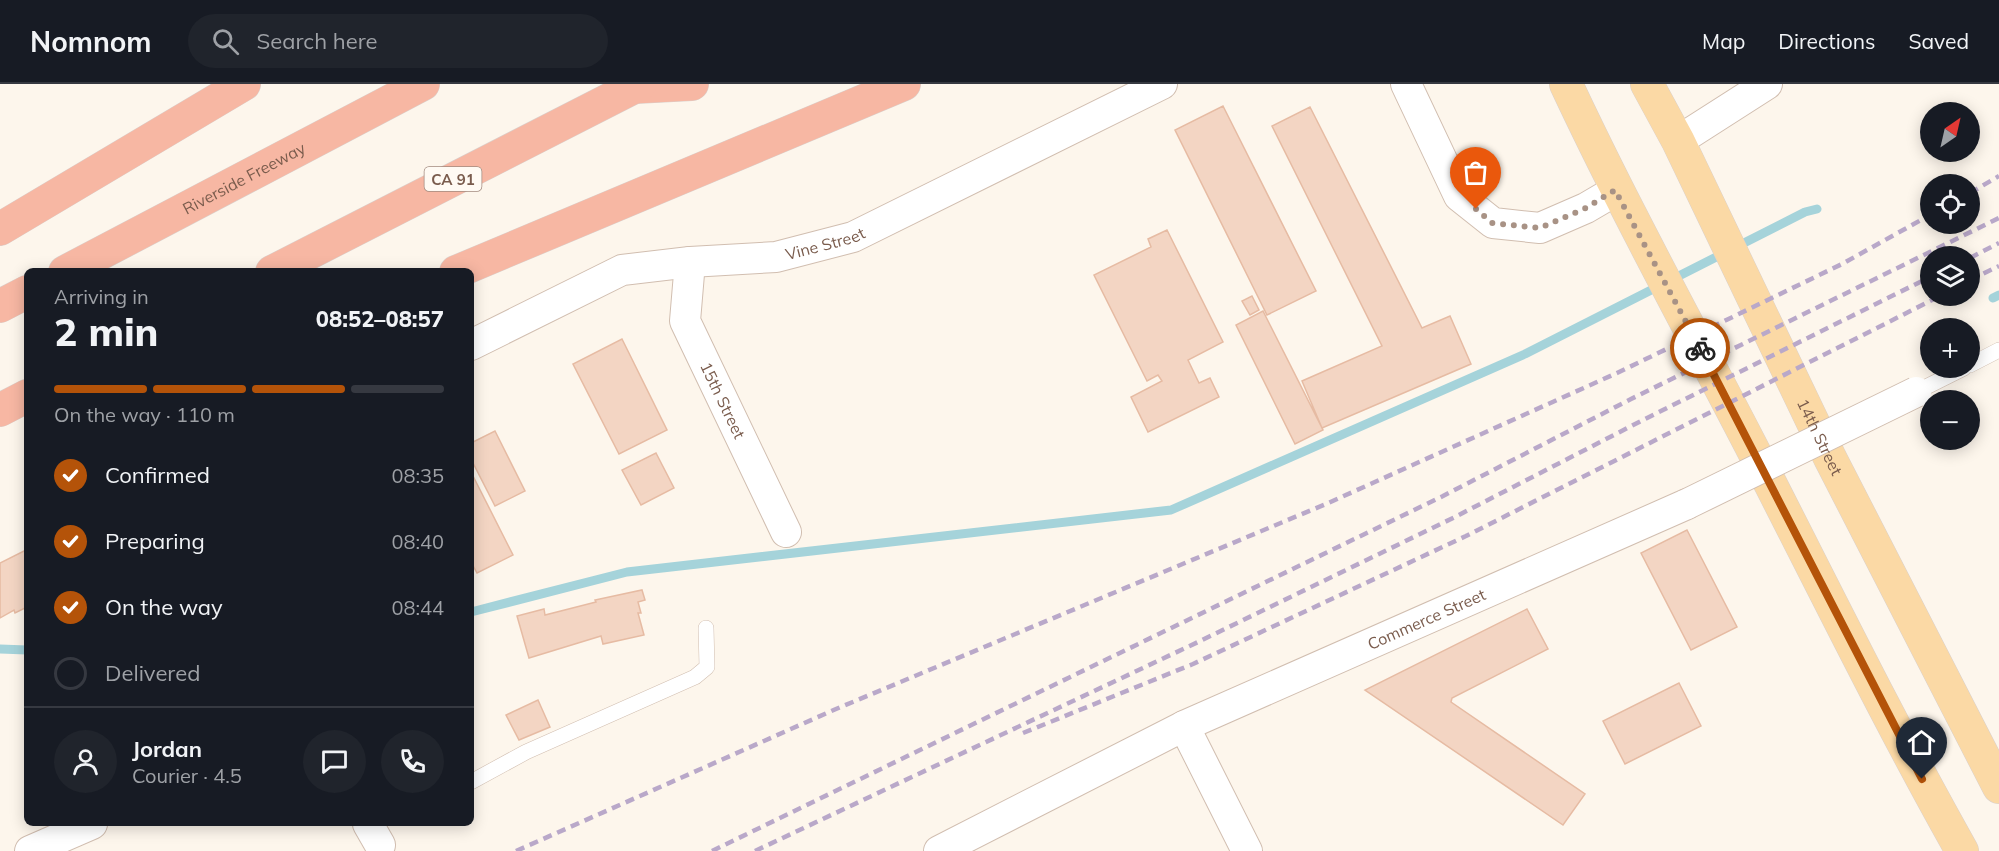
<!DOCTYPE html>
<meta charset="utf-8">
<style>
body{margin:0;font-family:Mulish,sans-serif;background:#20242c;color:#f1f3f6;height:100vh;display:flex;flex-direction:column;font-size:22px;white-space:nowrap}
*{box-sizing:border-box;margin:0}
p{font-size:20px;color:#9ea1a6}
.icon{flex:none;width:33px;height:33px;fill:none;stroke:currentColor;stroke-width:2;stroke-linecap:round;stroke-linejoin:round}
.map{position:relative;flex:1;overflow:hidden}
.drawer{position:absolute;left:24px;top:184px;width:450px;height:558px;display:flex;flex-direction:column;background:#171b24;border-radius:9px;box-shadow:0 3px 15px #0003}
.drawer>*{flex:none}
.needle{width:39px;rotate:34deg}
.tools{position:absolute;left:1920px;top:18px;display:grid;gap:12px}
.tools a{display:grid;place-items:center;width:60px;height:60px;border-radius:50%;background:#171b24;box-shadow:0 3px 15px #0003;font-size:30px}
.pin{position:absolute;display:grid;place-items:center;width:51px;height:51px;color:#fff;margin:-62px -26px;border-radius:50% 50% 50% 0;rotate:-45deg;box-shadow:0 0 6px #0007}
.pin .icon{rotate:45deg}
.courier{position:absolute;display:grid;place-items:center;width:60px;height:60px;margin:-30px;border:4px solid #b45309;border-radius:50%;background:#fff;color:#222;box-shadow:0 2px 8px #0007}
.summary em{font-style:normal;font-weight:800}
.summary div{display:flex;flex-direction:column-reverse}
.summary{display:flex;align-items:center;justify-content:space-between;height:102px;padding:0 30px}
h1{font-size:39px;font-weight:800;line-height:45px}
.bar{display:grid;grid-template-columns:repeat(4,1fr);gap:9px 6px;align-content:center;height:72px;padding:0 30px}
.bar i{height:8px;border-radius:4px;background:#363941}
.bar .active{background:#b45309}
.bar p{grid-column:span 4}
.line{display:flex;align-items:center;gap:15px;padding:0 30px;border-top:2px solid #363941}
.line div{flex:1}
.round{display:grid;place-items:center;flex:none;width:63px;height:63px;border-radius:32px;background:#20242c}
ol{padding:0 30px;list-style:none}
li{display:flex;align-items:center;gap:18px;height:66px}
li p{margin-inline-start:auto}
li .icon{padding:6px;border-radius:50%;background:#b45309;color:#fff;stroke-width:4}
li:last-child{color:#9ea1a6}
li i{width:33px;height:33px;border:3px solid #363941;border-radius:50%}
header{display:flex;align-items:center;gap:36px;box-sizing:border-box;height:84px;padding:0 30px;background:#171b24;border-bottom:2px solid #363941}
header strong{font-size:28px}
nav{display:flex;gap:33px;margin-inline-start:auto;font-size:21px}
.search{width:420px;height:54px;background:#20242c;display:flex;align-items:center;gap:15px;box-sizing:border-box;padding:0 21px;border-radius:33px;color:#9ea1a6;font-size:22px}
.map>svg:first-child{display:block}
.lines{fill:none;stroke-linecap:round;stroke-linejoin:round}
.stream{stroke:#a5d3da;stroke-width:9}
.building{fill:#f3d5c3;stroke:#e6bba3;stroke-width:1.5}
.service-casing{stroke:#d1beb0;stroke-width:16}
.minor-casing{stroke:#d1beb0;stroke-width:32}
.primary-casing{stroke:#dad1cd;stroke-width:34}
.motorway-casing{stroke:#dad1cd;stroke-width:34}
.service{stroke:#fff;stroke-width:15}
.minor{stroke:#fff;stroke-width:30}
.primary{stroke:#fbd9a5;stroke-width:33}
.motorway{stroke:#f7b7a3;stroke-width:33}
.rail{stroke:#b9a8c9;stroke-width:4.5;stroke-dasharray:9 6;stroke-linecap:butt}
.minor-bridge-casing{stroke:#d1beb0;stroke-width:32;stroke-linecap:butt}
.minor-bridge{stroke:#fff;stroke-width:30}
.done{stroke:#a89285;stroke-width:6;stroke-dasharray:0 10.8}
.route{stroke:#b45309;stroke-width:8}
.labels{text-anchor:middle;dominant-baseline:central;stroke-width:5;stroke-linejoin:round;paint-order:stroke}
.shield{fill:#fffaf3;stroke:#a28b7f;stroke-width:1.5}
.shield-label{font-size:15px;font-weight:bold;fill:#7a5c4d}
.street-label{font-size:16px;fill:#7a5c4d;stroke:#fffaf3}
</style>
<header>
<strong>Nomnom</strong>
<div class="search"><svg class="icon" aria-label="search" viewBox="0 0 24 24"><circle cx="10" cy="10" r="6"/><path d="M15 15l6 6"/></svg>Search here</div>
<nav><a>Map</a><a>Directions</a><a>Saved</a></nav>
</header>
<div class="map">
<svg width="1999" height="767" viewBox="0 0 1999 767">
<rect width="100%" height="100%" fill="#fdf6ec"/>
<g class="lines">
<path class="stream" d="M1993,214L1999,211
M471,528L627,488L1171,426L1525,270L1805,128L1817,125
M0,565L27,566"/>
</g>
<path class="building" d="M1223,22L1316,207L1267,231L1175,46Z
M1310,23L1422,244L1450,232L1471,280L1322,344L1302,297L1382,262L1272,42Z
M1167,146L1223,258L1188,276L1199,299L1210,294L1219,313L1148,348L1131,313L1162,297L1158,291L1147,297L1094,191L1151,163L1148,155Z
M1252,212L1259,226L1250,231L1242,217Z
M1263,227L1323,346L1295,360L1236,241Z
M622,255L667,346L619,370L573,280Z
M495,347L525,407L495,422L471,375V359Z
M656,369L674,404L641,421L622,386Z
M471,388L513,471L477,489L471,478Z
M1687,446L1737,543L1691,566L1641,469Z
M26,466L27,527L25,524L15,529L14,526L0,534V479Z
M642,506L645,516L638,518L641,529H638L644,551L603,560L601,552L529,574L517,532L544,525L545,531L596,518L595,516Z
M1527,525L1548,565L1452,614L1451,618L1585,710L1563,741L1365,606Z
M1679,599L1701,642L1625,680L1603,637Z
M538,616L550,643L519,656L506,631Z"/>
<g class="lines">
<defs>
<path id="service" d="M1970,281L1999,266
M1916,308L1964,284
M471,698L526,668L695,593L707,583L706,544"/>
<g id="minor">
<path d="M1406,0L1459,112L1493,139L1540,144L1586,124L1615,107"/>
<path d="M1678,57L1767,0"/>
<path id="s1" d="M690,178L685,237L786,448"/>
<path id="s2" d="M471,261L622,186L690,178L776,173L853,153L1162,0"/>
<path d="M1184,642L1247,767"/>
<path d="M368,740L380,761"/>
<path d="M30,767L92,740"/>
<path id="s3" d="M939,767L1184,642L1687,420"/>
</g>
<g id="primary">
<path d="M1566,0C1623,122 1688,240 1750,360C1820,496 1887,634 1962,767"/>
<path id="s4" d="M1647,0L1678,57L1830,374L1999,703"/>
</g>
<g id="motorway">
<path d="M635,3L692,0"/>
<path d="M0,145L244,0"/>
<path id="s5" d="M65,188L423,0"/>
<path d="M272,188L640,0"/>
<path d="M456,188L904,0"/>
<path d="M0,222L27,208"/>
<path d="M0,326L27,312"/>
</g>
</defs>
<use href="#service" class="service-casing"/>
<use href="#minor" class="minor-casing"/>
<use href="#primary" class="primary-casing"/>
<use href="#motorway" class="motorway-casing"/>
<use href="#service" class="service"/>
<use href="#minor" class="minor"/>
<use href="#primary" class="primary"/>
<use href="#motorway" class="motorway"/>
<path class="rail" d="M1970,109L1999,92
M1970,174L1999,159
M1970,196L1999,182
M1023,649L1193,580L1466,452L1940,212
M516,767L836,625L1326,420L1617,289L1842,180L1930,131
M712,767L1443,412L1631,315L1999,134
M755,767L1198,558L1455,433L1641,337L1930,193"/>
<defs>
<path id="minor-bridge" d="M1687,420L1916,308"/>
</defs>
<use href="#minor-bridge" class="minor-bridge-casing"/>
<use href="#minor-bridge" class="minor-bridge"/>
</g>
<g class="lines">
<path class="done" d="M1476,125L1492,139L1540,144L1586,124L1615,106L1700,264"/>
<path class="route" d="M1700,264L1922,695"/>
</g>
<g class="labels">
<rect class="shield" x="424.5" y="83" width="57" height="24" rx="4.5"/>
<g class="shield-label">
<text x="453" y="95">CA 91</text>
</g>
<g class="street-label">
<text stroke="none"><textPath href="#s5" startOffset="202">Riverside Freeway</textPath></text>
<text stroke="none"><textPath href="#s2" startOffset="374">Vine Street</textPath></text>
<text stroke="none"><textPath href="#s1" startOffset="147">15th Street</textPath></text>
<text stroke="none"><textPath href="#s4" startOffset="393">14th Street</textPath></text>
<text stroke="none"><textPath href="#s3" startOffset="540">Commerce Street</textPath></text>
</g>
</g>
</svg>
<div class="tools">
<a><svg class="needle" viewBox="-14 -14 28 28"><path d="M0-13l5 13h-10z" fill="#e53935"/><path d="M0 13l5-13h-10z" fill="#9ea1a6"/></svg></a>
<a><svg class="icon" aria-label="locate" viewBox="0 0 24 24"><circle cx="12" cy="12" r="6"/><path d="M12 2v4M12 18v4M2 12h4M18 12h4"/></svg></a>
<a><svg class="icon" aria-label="layers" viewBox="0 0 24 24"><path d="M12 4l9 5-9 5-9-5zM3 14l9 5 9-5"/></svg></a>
<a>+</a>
<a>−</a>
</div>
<div class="pin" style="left:1476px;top:125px;background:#ea580c"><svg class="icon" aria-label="bag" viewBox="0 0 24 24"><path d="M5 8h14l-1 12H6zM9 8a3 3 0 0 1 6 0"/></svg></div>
<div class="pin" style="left:1922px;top:695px;background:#1f2937"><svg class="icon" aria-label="home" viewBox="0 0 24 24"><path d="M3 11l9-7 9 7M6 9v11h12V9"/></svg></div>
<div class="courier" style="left:1700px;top:264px"><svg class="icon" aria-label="bike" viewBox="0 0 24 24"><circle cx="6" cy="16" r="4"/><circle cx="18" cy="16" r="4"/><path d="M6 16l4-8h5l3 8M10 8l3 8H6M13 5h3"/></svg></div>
<section class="drawer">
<div class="summary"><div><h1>2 min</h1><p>Arriving in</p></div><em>08:52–08:57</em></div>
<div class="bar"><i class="active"></i><i class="active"></i><i class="active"></i><i></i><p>On the way · 110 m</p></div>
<ol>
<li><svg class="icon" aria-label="check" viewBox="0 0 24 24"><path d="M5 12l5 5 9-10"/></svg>Confirmed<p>08:35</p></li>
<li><svg class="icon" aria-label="check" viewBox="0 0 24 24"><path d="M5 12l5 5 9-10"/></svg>Preparing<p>08:40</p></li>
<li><svg class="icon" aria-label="check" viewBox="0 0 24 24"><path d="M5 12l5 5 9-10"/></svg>On the way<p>08:44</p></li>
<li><i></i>Delivered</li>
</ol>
<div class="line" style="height:108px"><a class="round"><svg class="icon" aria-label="person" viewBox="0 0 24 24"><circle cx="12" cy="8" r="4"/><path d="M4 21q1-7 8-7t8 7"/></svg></a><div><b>Jordan</b><p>Courier · 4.5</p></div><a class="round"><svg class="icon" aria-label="chat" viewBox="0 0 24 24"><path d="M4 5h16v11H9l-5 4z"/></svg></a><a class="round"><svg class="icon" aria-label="phone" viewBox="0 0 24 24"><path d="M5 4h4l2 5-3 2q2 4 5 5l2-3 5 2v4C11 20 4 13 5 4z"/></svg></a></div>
</section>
</div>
